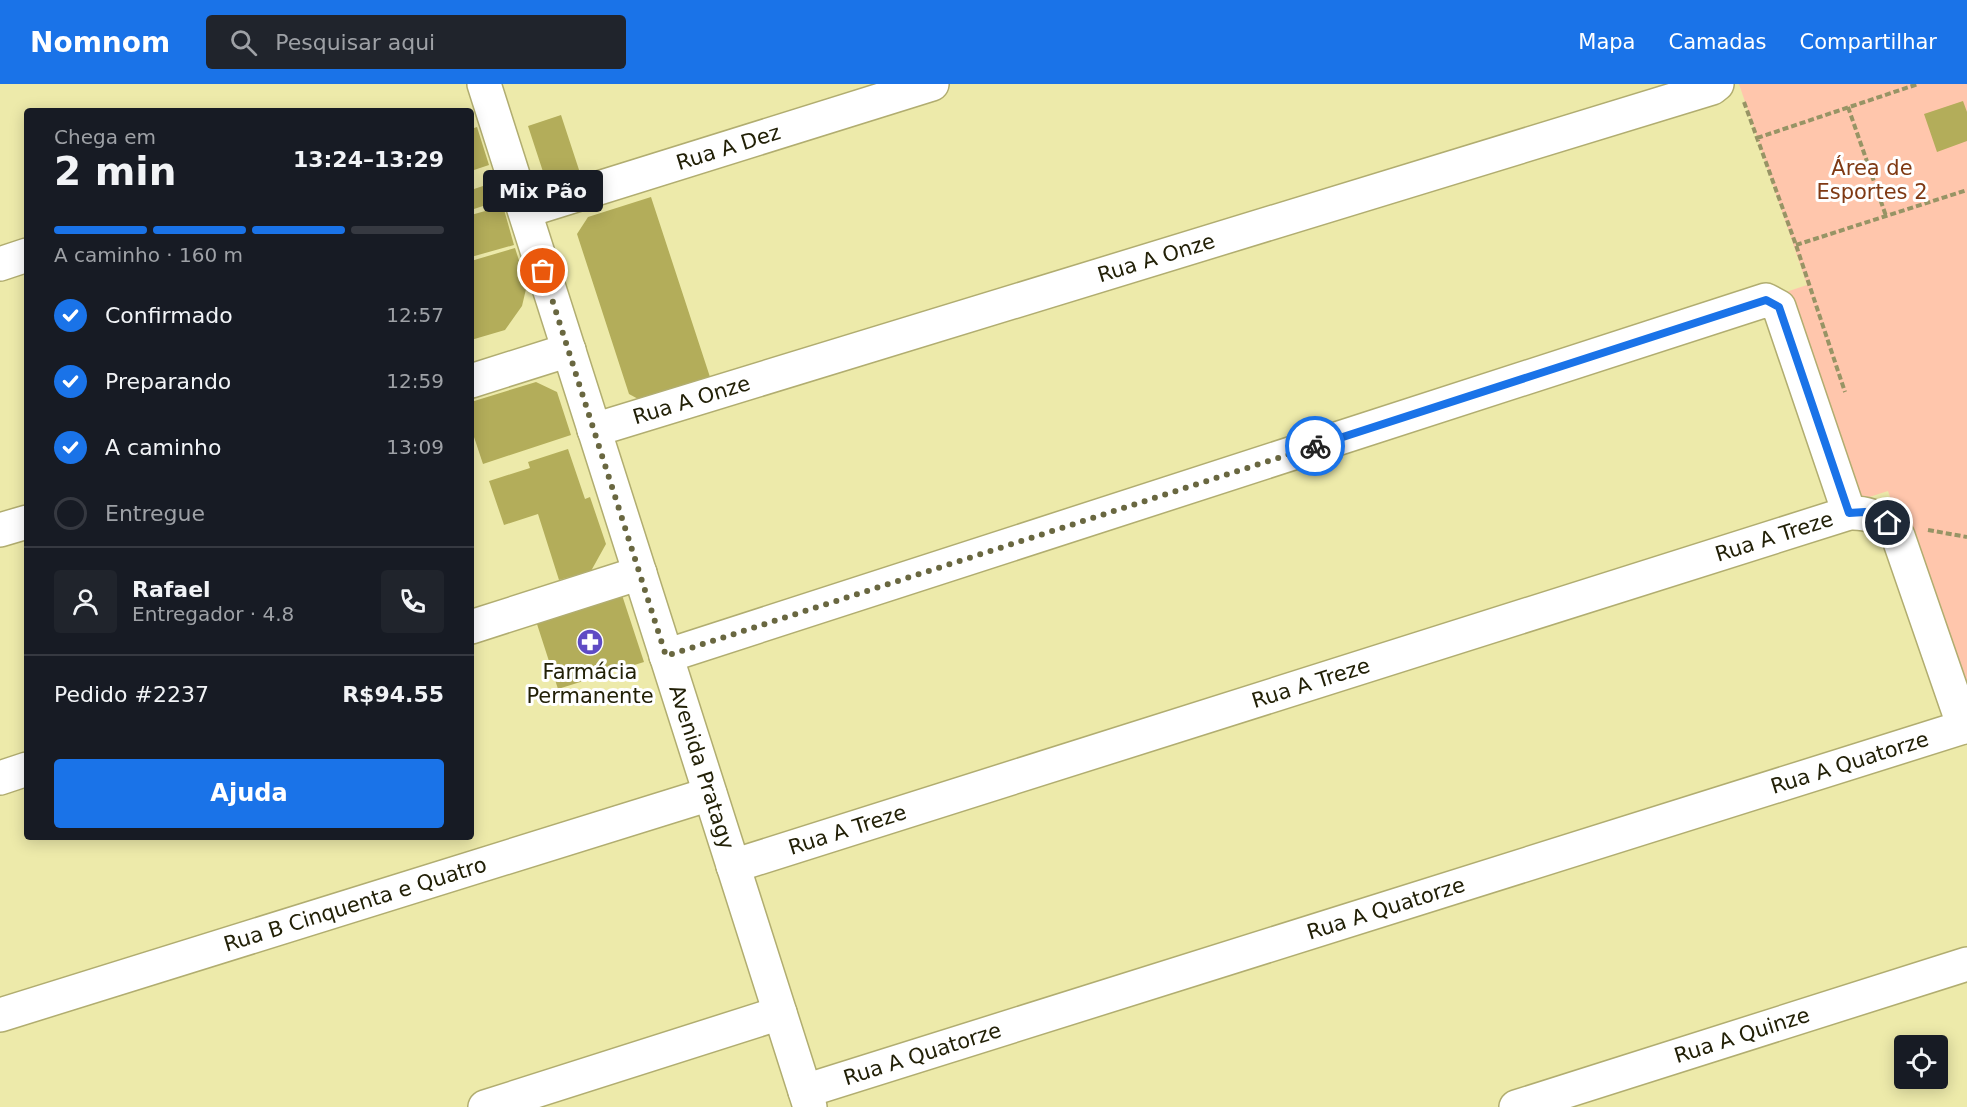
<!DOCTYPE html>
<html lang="pt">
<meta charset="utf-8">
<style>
body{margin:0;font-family:"DejaVu Sans",sans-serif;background:#20242c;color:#f1f3f6;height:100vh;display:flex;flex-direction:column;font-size:22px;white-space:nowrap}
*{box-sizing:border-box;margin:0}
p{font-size:20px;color:#9ea1a6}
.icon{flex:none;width:33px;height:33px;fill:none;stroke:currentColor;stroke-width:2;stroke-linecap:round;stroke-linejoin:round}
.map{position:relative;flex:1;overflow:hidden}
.details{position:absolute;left:24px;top:24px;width:450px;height:732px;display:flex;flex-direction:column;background:#171b24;border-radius:6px;box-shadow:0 3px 15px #0003}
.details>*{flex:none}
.tools{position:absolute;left:1894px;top:951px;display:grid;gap:12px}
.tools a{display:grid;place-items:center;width:54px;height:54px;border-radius:6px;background:#171b24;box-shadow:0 3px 15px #0003;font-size:30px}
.pin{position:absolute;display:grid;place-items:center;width:51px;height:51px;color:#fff;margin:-26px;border:3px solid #fff;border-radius:50%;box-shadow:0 2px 6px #0007}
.courier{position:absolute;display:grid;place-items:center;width:60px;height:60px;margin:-30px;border:4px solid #1a73e8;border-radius:50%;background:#fff;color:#222;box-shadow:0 2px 8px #0007}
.bubble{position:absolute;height:42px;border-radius:6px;background:#171b24;box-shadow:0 3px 15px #0003;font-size:20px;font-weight:600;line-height:42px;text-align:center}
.head em{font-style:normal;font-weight:600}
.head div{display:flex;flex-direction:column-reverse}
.head{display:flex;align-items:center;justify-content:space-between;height:102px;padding:0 30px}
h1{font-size:39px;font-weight:600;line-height:45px}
.bar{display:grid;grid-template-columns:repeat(4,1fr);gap:9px 6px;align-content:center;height:72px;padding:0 30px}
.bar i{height:8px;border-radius:4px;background:#363941}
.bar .selected{background:#1a73e8}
.bar p{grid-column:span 4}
.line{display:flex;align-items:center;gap:15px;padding:0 30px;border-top:2px solid #363941}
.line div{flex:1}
.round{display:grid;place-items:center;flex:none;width:63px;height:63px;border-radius:6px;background:#20242c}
ol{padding:0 30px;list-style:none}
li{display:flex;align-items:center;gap:18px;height:66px}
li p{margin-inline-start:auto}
li .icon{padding:6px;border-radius:50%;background:#1a73e8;color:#fff;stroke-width:4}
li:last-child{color:#9ea1a6}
li i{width:33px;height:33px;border:3px solid #363941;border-radius:50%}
.primary-button{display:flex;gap:12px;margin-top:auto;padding:12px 30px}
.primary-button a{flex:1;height:69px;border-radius:6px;background:#1a73e8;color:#fff;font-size:24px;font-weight:600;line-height:69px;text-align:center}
header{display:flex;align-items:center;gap:36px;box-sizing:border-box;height:84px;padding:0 30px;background:#1a73e8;color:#fff}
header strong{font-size:28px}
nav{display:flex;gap:33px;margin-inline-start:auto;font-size:21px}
.search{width:420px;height:54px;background:#20242c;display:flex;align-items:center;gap:15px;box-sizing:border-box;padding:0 21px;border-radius:6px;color:#9ea1a6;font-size:22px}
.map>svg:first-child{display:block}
.green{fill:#ffc6ac}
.building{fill:#b3ad5a}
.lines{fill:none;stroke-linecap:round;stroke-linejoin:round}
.minor-casing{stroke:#b1ad70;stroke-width:36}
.path{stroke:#979465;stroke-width:4;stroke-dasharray:6 3;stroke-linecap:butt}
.minor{stroke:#fff;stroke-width:33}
.done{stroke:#696740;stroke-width:6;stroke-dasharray:0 10.8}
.route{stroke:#1a73e8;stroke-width:8}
.labels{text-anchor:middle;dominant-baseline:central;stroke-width:6;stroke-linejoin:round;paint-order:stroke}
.street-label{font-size:21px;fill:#222007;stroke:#fff}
.park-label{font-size:21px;fill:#7f3913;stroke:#fff}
.poi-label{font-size:21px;fill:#222007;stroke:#fff}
</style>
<header>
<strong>Nomnom</strong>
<div class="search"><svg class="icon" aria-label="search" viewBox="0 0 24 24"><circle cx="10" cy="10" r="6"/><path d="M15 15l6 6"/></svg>Pesquisar aqui</div>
<nav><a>Mapa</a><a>Camadas</a><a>Compartilhar</a></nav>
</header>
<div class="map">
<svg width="1967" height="1023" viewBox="0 0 1967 1023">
<rect width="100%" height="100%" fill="#edeaaa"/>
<path class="green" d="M1739,0H1967V635L1888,407L1854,418L1783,209L1807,201Z"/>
<path class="building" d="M1963,17L1967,28V57L1937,68L1924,30Z
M561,31L582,95L549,106L528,42Z
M477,43L489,81L471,87V45Z
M492,99L498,117L471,126V106Z
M651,113L710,293L640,316L629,310L577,150L588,133Z
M503,122L514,161L471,173V131Z
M515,164L527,201L522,222L505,246L471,256V177Z
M536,298L557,308L571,351L483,380L471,344V318Z
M568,365L585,415L590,413L606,460L591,487L559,496L538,430L504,441L489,397L530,384L528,378Z
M622,511L644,578L558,605L536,537Z"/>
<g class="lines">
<defs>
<g id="minor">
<path id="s1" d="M484,0L810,1023"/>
<path id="s2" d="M525,127L932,0"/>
<path d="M0,180L27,171"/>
<path d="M471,297L569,266"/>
<path id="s3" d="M594,346L1712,4L1717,0"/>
<path d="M0,446L27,438"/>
<path d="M471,543L640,489"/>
<path d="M666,572L1766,216L1779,223L1849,429"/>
<path d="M0,694L27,685"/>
<path id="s4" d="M733,782L1849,429C1870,428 1885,435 1898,452L1964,643"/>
<path id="s5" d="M0,931L710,710"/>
<path id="s6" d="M805,1007L1967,642"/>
<path d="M485,1023L780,929"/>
<path id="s7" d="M1516,1023L1967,880"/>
</g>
</defs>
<use href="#minor" class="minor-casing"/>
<path class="path" d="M1744,18L1796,161L1845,308
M1848,23L1886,132
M1757,54L1918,0
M1796,161L1967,106
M1928,446L1967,453"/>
<use href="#minor" class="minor"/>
</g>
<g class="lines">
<path class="done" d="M543,187L666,572L1315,362"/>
<path class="route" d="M1315,362L1766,216L1779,223L1849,429L1865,428L1888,439"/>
</g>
<defs>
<symbol id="pharmacy-disc" viewBox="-11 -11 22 22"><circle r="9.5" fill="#5f4bc4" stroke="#fff"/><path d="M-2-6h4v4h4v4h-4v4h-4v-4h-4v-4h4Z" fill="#fff"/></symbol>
</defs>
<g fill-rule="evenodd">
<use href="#pharmacy-disc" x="575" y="543" width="30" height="30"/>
</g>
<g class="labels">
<g class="street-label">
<text stroke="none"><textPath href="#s2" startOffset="213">Rua A Dez</textPath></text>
<text stroke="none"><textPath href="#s3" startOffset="588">Rua A Onze</textPath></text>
<text stroke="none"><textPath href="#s3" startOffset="102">Rua A Onze</textPath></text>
<text stroke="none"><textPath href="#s4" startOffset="1092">Rua A Treze</textPath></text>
<text stroke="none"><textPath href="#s4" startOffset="606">Rua A Treze</textPath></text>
<text stroke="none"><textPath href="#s6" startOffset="1095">Rua A Quatorze</textPath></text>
<text stroke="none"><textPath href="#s1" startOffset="717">Avenida Pratagy</textPath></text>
<text stroke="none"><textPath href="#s4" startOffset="120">Rua A Treze</textPath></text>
<text stroke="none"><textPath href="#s5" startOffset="372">Rua B Cinquenta e Quatro</textPath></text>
<text stroke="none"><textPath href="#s6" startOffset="609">Rua A Quatorze</textPath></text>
<text stroke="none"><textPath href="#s7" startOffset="237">Rua A Quinze</textPath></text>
<text stroke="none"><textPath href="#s6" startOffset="123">Rua A Quatorze</textPath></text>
</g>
<g class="park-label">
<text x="1872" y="84">Área de<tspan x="1872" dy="24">Esportes 2</tspan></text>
</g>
<g class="poi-label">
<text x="590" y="588">Farmácia<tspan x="590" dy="24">Permanente</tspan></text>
</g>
</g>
</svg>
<div class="tools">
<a><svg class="icon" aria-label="locate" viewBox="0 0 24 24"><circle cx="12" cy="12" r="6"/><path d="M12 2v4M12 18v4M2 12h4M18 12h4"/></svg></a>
</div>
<div class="pin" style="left:543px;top:187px;background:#ea580c"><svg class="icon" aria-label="bag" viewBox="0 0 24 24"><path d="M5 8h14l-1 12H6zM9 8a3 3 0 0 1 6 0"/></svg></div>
<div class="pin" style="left:1888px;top:439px;background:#1f2937"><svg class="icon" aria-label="home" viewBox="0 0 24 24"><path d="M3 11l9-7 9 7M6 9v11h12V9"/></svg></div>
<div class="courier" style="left:1315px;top:362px"><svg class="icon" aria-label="bike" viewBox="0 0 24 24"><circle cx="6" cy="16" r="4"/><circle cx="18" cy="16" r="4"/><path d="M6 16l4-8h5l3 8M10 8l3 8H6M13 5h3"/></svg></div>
<div class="bubble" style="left:483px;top:86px;width:120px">Mix Pão</div>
<section class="details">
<div class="head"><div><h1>2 min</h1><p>Chega em</p></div><em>13:24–13:29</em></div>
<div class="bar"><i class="selected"></i><i class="selected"></i><i class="selected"></i><i></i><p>A caminho · 160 m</p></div>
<ol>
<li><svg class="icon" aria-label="check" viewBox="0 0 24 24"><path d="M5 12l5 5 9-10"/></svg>Confirmado<p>12:57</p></li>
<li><svg class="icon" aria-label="check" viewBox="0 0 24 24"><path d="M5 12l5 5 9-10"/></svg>Preparando<p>12:59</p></li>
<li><svg class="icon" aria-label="check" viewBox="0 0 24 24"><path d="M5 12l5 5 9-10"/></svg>A caminho<p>13:09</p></li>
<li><i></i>Entregue</li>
</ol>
<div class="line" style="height:108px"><a class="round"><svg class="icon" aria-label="person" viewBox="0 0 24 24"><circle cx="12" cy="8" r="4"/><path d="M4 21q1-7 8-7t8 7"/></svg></a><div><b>Rafael</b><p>Entregador · 4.8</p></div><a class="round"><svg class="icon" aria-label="phone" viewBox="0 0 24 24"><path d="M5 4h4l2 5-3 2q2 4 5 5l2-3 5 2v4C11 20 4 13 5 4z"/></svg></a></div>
<div class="line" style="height:78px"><div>Pedido #2237</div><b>R$94.55</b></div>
<div class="primary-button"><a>Ajuda</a></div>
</section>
</div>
